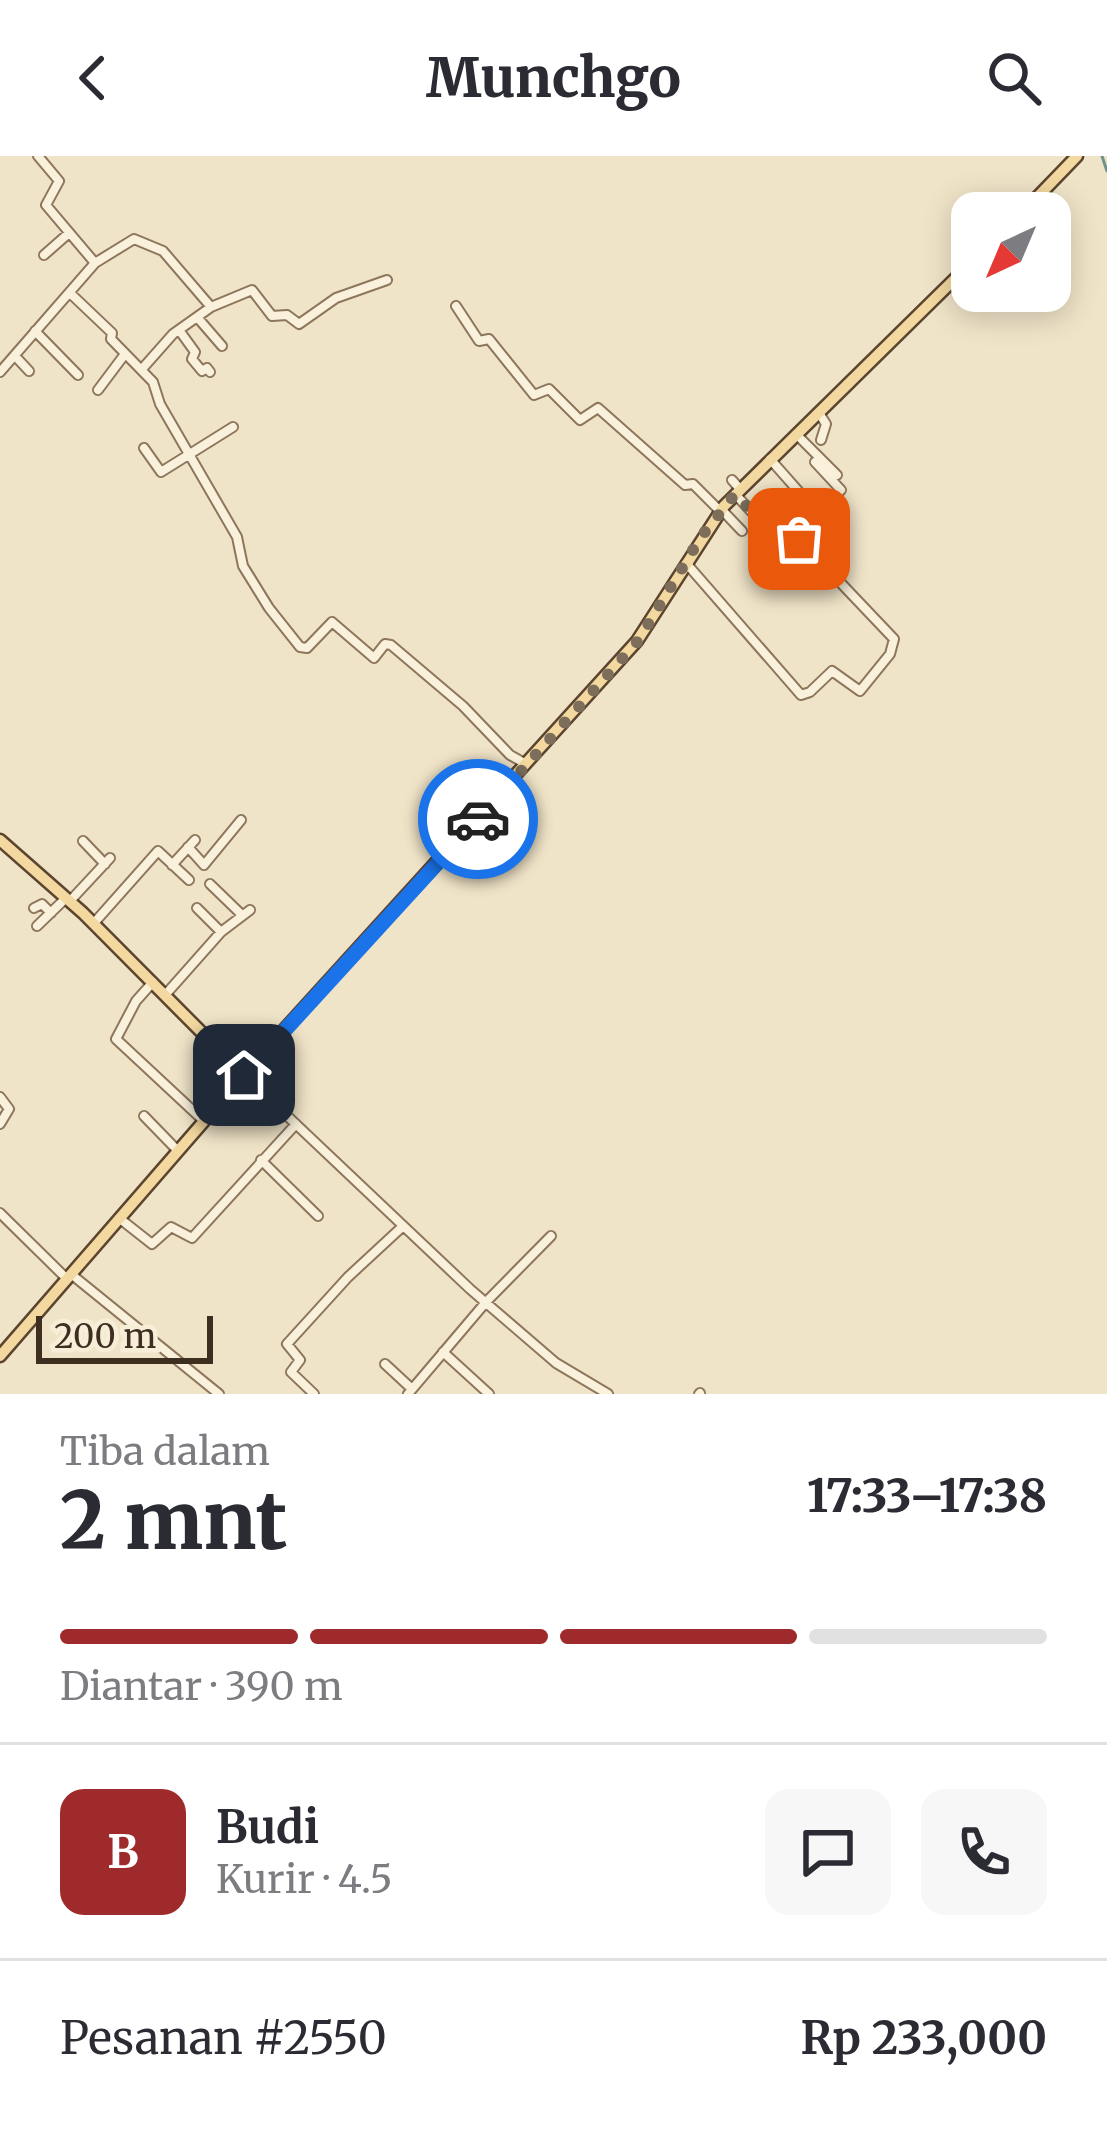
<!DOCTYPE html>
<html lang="id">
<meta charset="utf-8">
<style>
body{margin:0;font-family:Merriweather,serif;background:#f7f7f7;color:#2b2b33;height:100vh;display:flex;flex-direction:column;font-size:45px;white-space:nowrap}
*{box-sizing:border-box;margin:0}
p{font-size:39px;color:#7c7c81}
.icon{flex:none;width:66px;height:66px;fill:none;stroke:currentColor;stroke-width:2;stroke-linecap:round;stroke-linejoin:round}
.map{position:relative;height:1238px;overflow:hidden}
.details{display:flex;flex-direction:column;background:#fff;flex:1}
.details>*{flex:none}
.needle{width:78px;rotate:224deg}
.fabs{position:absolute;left:951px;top:36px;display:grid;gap:24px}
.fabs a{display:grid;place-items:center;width:120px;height:120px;border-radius:24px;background:#fff;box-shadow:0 6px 30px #0003;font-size:60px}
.scale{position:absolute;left:36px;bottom:30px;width:177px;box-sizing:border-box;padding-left:12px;border:6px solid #3d2e20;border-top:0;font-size:33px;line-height:42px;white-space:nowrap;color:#3d2e20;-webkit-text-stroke:9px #f7eed8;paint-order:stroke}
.pin{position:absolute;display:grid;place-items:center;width:102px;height:102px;color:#fff;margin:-51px;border-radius:24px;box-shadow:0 6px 18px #0006}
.courier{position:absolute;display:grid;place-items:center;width:120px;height:120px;margin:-60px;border:9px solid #1a73e8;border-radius:50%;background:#fff;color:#222;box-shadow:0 3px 15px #0007}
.headline em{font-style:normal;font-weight:800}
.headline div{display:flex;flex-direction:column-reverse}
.headline{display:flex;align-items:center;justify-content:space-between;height:204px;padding:0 60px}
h1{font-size:78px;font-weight:800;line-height:90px}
.bar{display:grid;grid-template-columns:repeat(4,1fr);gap:18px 12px;align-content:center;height:144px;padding:0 60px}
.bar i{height:15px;border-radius:9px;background:#e1e1e2}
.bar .current{background:#9e2a2b}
.bar p{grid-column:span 4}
.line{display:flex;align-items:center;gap:30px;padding:0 60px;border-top:3px solid #e1e1e2}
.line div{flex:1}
.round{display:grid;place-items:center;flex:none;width:126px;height:126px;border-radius:24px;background:#f7f7f7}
header{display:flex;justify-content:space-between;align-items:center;height:156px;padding:0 60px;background:#fff;font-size:54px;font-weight:800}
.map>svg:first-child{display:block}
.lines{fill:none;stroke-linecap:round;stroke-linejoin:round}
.stream{stroke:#6f938a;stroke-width:3}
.minor-casing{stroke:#8d765c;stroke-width:12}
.major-casing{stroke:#5b4430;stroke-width:15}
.minor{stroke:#faf1dc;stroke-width:8}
.major{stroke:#f3d9a0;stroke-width:10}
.done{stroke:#7c6e5b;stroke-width:12;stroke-dasharray:0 21.6}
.route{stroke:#1a73e8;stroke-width:15}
</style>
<header><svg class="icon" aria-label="back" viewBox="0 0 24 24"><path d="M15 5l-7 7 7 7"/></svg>Munchgo<svg class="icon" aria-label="search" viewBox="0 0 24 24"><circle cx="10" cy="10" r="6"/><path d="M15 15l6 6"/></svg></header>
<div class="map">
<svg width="1107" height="1238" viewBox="0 0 1107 1238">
<rect width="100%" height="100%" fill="#f0e4c8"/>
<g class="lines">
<path class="stream" d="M1102,0L1107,15"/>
<defs>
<path id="minor" d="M38,0L59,25L46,49L95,107
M44,99L69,77
M71,138L112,177L111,183L153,226L160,248L237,381L243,410L269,452L300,491L307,492L332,466L374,502L385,488L391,489L463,550L510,599L526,608
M456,150L479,185L489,183L534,239L549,233L580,264L598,252L685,329L693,328L720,355
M197,161L222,190
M179,174L195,196L192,203L202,215L207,212L210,216
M35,175L78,219
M15,200L29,215
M142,213L173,178L211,151
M0,216L95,107L134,83L163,95L211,151L252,134L272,160L287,159L299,168L336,142L387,124
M98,234L125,198
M819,257L826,268L821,284
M796,278L837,319
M144,292L161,316L233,271
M770,303L800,337
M732,324L740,333
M722,354L742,375
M796,380L841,334L815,306
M686,407L801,539L810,536L832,515L860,535L890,498L894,483L799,383L796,380L781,387L735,338
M83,685L105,708
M188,691L204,709L241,664
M172,709L195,684
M210,728L242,759
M70,745L110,702
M34,752L42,748L51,757
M197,752L221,776
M94,767L158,695L189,724
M37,770L66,742
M153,826L136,845L116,883L204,965
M166,838L221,776L250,754
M244,919L470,1133L556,1207L608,1238
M0,941L9,953L0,968
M144,960L178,995
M261,1004L318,1060
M0,1057L66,1122
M119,1062L152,1088L171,1071L192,1082L296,968
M71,1118L219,1238
M443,1196L489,1238
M385,1208L412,1233
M314,1238L291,1216L300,1204L287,1188L348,1121L402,1071
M408,1238L486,1146L551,1080
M699,1238L700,1237"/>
<path id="major" d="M1022,57L1077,0
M0,684L83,757L244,919
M0,1200L271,888L637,485L724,350L972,106"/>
</defs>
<use href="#minor" class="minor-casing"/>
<use href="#major" class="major-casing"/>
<use href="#minor" class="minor"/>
<use href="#major" class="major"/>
</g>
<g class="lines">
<path class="done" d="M478,663L638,485L701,381L735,338L781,386L796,380L799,383"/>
<path class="route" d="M244,919L478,663"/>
</g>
</svg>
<div class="fabs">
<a><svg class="needle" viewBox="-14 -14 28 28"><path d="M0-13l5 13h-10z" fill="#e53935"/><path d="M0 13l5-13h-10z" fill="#7c7c81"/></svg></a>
</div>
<div class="scale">200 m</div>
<div class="pin" style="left:799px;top:383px;background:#ea580c"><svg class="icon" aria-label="bag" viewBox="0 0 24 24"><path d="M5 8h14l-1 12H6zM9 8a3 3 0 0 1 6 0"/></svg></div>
<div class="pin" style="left:244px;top:919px;background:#1f2937"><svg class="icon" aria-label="home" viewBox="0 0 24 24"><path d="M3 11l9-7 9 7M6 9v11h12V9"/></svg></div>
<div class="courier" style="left:478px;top:663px"><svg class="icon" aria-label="car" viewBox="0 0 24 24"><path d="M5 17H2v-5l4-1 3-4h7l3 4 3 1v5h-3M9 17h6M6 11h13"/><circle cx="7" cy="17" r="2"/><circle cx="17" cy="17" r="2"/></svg></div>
</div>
<section class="details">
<div class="headline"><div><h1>2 mnt</h1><p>Tiba dalam</p></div><em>17:33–17:38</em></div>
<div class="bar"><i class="current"></i><i class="current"></i><i class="current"></i><i></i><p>Diantar · 390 m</p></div>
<div class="line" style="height:216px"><b class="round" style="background:#9e2a2b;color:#fff">B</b><div><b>Budi</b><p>Kurir · 4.5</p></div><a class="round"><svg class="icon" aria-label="chat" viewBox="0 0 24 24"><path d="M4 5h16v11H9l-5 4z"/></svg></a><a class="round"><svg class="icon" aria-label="phone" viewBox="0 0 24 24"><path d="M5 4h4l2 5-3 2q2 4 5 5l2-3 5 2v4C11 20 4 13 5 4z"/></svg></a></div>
<div class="line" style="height:156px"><div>Pesanan #2550</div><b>Rp 233,000</b></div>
</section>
